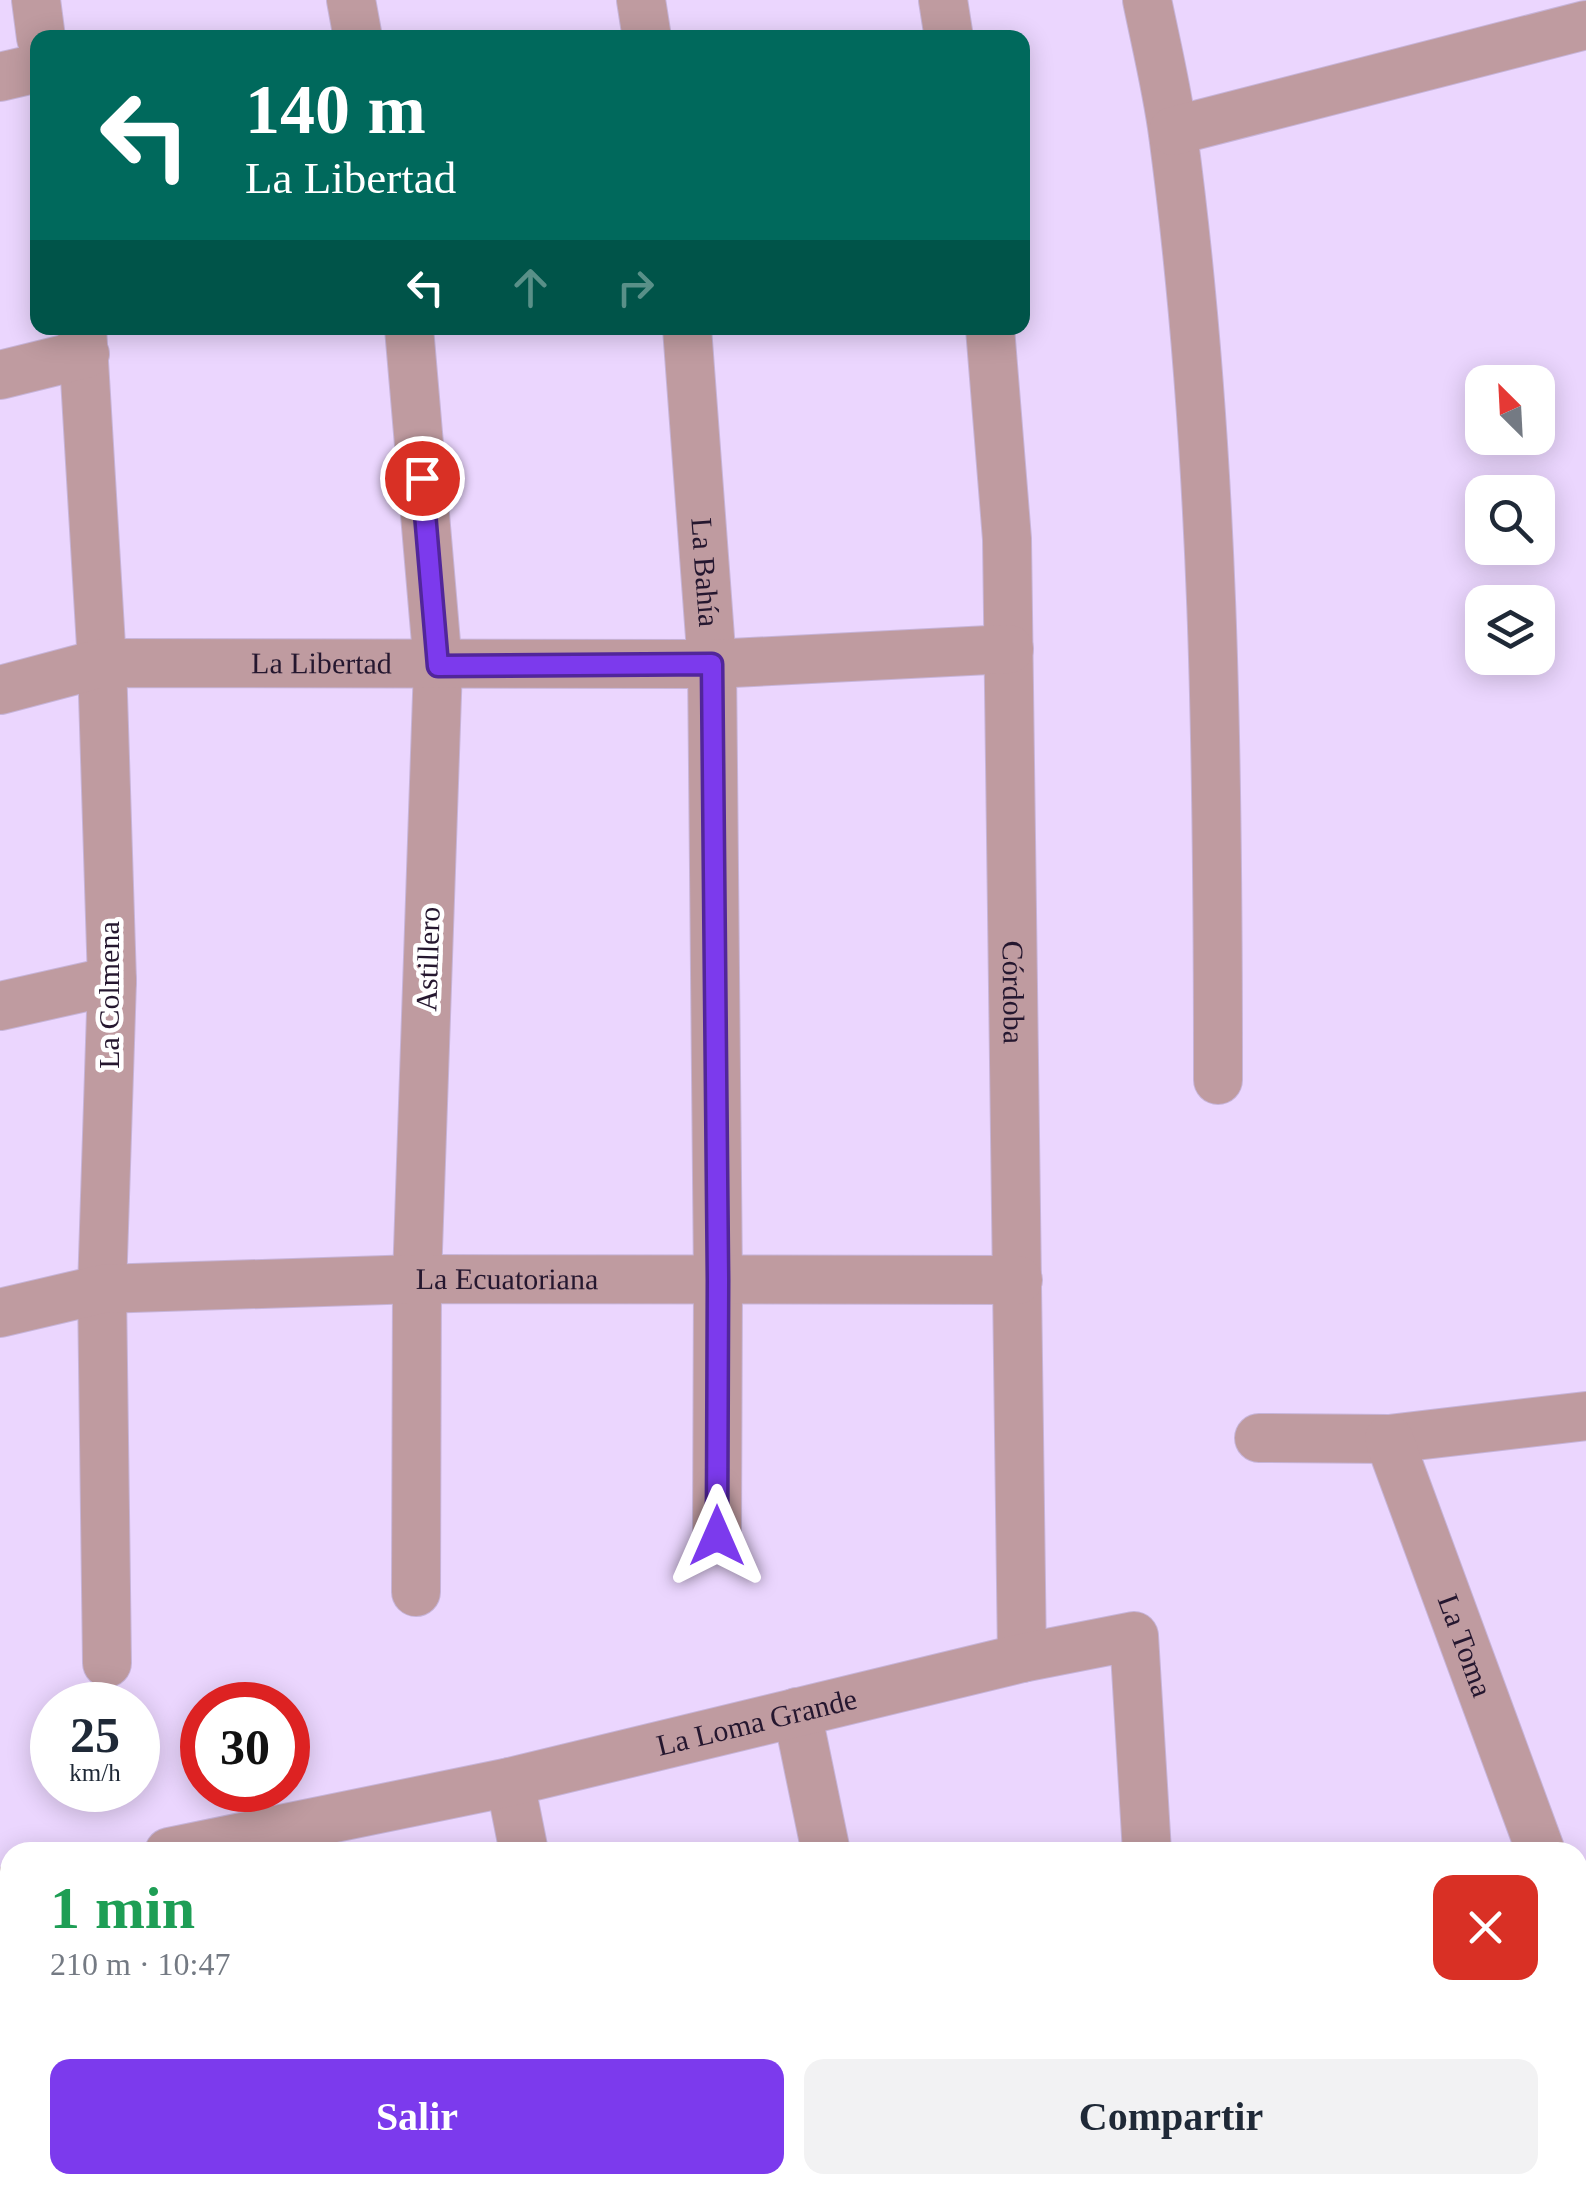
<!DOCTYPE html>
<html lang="es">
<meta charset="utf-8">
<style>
:root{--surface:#fff;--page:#f2f2f3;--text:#1f2937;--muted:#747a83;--accent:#7c3aed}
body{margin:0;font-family:Georgia,serif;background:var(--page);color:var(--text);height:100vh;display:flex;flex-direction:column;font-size:38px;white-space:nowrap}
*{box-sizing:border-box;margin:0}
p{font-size:32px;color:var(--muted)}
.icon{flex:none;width:55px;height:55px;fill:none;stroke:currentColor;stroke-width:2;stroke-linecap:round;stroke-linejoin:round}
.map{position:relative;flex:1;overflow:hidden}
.side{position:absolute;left:0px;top:1842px;width:1588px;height:352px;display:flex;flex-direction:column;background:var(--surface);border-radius:30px 30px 0 0;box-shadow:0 5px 25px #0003}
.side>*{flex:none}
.hud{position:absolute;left:30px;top:30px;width:1000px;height:305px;border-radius:20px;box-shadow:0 5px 25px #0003;background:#00695c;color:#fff;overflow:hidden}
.needle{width:65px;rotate:336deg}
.fabs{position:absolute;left:1465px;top:365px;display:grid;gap:20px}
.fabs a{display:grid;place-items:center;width:90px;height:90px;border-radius:20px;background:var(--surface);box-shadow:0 5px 25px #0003;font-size:50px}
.speed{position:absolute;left:30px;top:1682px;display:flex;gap:20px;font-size:50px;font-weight:700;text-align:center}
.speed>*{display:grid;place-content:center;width:130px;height:130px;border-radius:50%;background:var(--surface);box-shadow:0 5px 25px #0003;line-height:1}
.speed small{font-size:25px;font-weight:400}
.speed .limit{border:15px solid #d22;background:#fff;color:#111}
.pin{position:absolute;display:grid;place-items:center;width:85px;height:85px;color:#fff;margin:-42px;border:5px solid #fff;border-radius:50%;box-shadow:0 2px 10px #0007}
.me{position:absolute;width:110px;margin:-55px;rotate:0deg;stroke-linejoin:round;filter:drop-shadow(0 0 8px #0008)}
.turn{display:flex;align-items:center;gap:35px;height:210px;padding:0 50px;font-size:45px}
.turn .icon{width:130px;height:130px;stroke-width:2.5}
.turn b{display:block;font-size:70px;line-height:85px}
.lanes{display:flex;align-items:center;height:95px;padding:0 50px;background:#0003;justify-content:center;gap:50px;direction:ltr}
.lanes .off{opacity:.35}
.round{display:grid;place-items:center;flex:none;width:105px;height:105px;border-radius:20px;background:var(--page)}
.head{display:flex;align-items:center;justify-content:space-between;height:170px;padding:0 50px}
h1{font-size:60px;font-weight:700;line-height:75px;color:#1e9e55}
.cta{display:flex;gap:20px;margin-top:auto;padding:20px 50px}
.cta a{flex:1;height:115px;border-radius:20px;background:var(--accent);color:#fff;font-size:40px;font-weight:700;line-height:115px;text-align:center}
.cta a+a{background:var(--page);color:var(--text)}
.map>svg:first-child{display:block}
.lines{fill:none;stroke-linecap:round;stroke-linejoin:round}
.minor-casing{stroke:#c7b4d9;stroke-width:50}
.minor{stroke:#bf9ba0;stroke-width:48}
.route-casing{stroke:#51269a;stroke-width:25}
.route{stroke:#7c3aed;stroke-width:18}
.labels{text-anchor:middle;stroke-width:9;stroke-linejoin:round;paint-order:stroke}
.street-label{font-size:30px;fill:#25172f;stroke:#fff}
</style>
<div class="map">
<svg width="1586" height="2194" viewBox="0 0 1586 2194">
<rect width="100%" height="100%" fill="#ebd6fe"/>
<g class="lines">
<defs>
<g id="minor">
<path d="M36,0L41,38"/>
<path d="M351,0L358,38"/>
<path d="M641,0L647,38"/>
<path d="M943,0L949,38"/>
<path d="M1147,0C1156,44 1167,89 1173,134C1215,447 1218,764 1218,1080"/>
<path d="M0,77L38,68"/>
<path d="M1173,131L1586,25"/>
<path d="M82,328L102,663L112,981L102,1289L107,1663"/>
<path d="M409,328L438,666L417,1279L416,1592"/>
<path id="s1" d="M687,328L712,664L718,1280L717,1536"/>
<path id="s2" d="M990,328L1007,539L1022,1658"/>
<path d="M0,375L85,354"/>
<path id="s3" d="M0,690L102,663L712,664L1009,649"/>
<path d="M0,1006L112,981"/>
<path id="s4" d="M0,1313L102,1289L417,1279L1018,1280"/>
<path d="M1259,1438L1389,1439L1586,1416"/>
<path id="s5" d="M1389,1439L1541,1852"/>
<path d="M797,1712L826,1852"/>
<path d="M510,1782L524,1852"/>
<path id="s6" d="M169,1852L510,1782L1022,1658L1134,1636L1147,1852"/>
<path d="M0,1892L10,1890"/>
<path d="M1578,1893L1586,1892"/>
<path d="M1578,2029L1586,2113"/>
<path d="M284,2185L286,2194"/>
<path d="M589,2185L591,2194"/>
<path d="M893,2185L895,2194"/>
<path d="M1139,2194L1147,2185"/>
</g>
</defs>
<!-- minor casing -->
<use href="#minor" class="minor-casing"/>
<!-- minor -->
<use href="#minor" class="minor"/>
</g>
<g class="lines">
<defs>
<path id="route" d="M422,478L438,666L712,664L718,1280L717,1536"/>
</defs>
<!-- route casing -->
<use href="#route" class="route-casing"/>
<!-- route -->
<use href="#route" class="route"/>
</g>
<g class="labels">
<!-- street labels -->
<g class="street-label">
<text dy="10" stroke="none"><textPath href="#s1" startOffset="245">La Bahía</textPath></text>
<text dy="10" stroke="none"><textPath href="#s3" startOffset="325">La Libertad</textPath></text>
<text transform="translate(428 959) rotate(-88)" y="10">Astillero</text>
<text dy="10" stroke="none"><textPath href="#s2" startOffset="665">Córdoba</textPath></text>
<text transform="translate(109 995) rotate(-90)" y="10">La Colmena</text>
<text dy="10" stroke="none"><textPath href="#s4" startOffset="510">La Ecuatoriana</textPath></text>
<text dy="10" stroke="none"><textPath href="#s5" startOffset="220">La Toma</textPath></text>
<text dy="10" stroke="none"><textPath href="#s6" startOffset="602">La Loma Grande</textPath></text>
</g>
</g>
</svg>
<div class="fabs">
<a><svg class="needle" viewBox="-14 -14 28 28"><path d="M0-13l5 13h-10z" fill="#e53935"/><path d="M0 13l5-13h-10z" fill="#747a83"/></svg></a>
<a><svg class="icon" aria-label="search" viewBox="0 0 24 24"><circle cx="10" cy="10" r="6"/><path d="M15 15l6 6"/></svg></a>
<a><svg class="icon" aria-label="layers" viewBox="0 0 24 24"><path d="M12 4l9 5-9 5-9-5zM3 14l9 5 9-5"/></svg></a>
</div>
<div class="speed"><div>25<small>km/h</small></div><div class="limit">30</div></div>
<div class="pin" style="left:422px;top:478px;background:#d93025"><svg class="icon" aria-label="arrive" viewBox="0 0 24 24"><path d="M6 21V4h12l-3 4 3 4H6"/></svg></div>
<svg class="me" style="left:717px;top:1536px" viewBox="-20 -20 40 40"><path d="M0-17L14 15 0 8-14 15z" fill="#7c3aed" stroke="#fff" stroke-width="4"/></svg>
<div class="hud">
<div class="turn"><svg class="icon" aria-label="left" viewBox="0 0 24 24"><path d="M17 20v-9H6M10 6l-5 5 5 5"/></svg><div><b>140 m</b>La Libertad</div></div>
<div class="lanes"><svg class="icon" aria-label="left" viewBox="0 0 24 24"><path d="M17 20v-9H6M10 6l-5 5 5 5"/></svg><svg class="icon off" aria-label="ahead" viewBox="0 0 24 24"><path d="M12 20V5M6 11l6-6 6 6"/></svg><svg class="icon off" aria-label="right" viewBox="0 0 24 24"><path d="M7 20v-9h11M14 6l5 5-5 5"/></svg></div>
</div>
<section class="side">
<div class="head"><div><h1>1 min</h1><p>210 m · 10:47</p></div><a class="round" style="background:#d93025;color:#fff"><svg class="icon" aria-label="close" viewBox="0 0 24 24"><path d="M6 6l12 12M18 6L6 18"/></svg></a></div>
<div class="cta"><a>Salir</a><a>Compartir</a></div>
</section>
</div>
